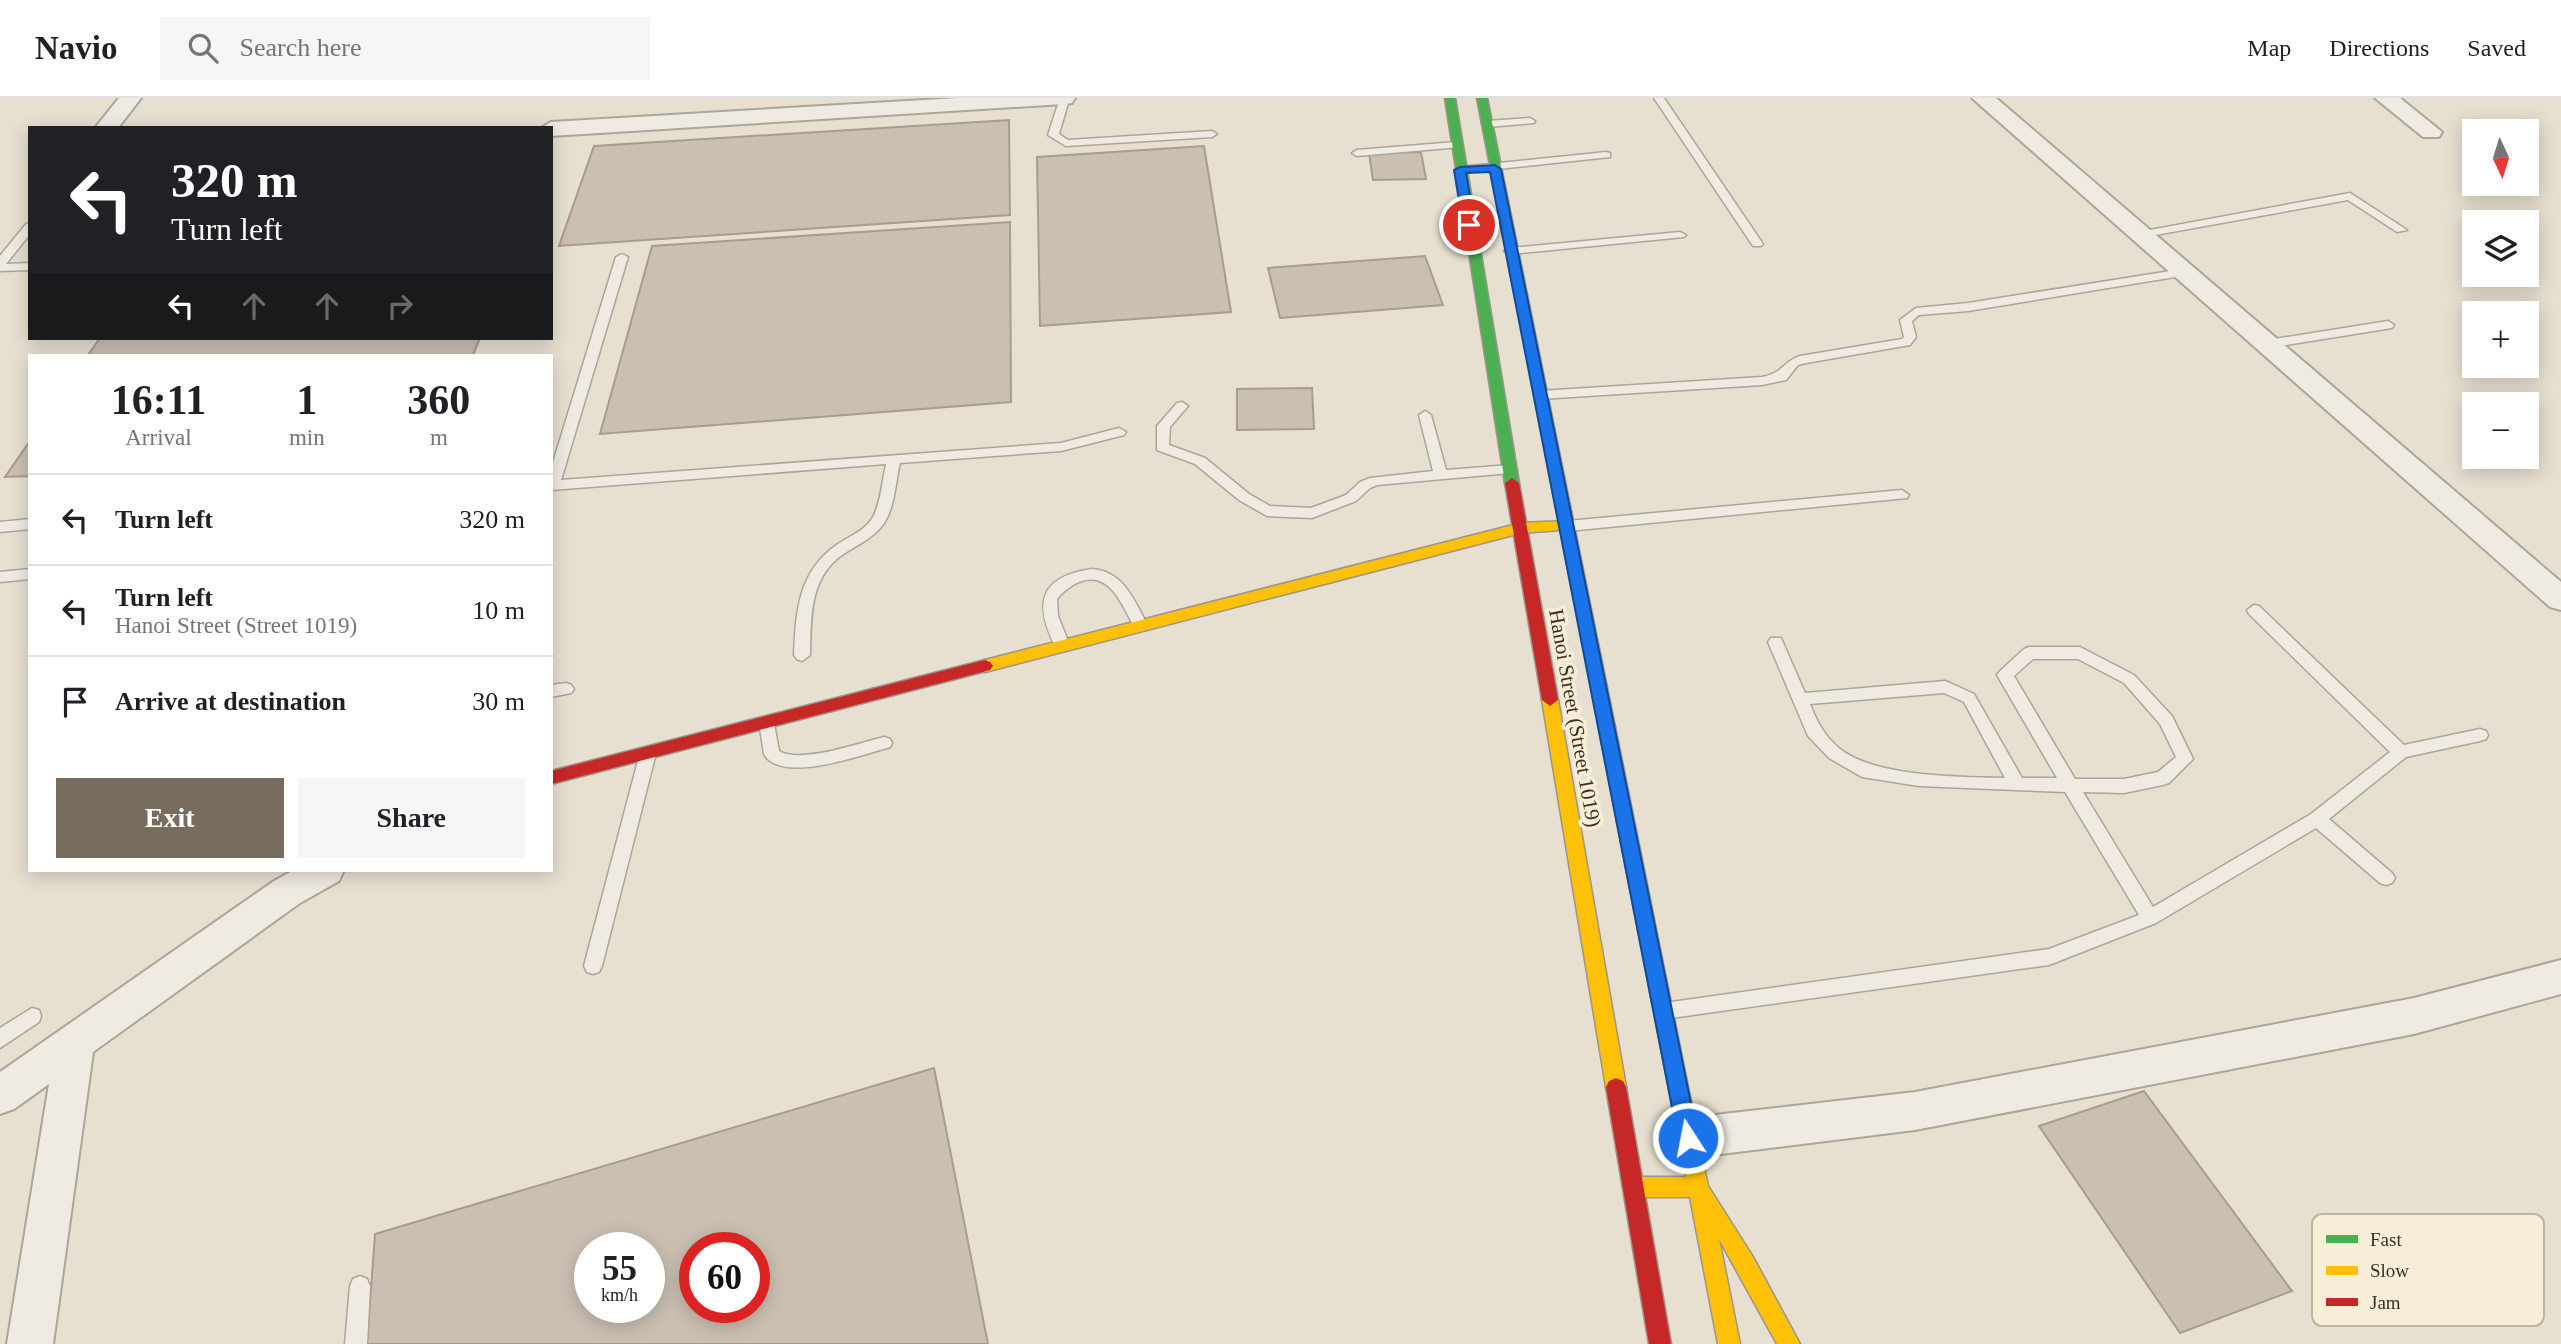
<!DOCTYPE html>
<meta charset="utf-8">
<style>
:root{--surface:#fff;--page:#f6f6f6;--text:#202124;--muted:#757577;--line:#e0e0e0;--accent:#786c5e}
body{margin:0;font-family:"Times New Roman",serif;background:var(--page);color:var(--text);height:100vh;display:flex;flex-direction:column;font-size:26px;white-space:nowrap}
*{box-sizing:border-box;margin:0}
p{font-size:23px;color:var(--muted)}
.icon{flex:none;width:38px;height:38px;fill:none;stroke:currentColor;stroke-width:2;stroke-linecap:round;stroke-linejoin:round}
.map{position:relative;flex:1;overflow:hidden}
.panel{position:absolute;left:28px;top:256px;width:525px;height:518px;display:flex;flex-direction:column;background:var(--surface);border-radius:0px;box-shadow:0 4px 18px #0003}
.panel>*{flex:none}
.hud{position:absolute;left:28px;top:28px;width:525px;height:214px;border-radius:0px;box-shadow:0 4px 18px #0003;background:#202124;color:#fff;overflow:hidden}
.needle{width:46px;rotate:176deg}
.controls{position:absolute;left:2462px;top:21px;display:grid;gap:14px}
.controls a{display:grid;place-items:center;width:77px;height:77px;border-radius:0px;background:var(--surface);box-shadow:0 4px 18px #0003;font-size:35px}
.speed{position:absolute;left:574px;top:1134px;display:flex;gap:14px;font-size:35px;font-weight:700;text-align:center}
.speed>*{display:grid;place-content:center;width:91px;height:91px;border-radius:50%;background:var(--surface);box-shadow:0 4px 18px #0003;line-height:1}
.speed small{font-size:18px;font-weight:400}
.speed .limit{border:10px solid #d22;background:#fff;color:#111}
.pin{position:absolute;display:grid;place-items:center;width:60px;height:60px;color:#fff;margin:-30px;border:4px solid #fff;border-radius:50%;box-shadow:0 2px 7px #0007}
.me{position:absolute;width:77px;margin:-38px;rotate:349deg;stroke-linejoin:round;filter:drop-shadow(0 0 5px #0008)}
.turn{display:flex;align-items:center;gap:24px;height:147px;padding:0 28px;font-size:32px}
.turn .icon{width:91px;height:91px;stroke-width:2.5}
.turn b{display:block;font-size:49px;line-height:60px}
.lanes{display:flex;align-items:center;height:66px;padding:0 28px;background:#0003;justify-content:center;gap:35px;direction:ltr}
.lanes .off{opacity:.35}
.eta{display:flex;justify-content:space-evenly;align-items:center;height:119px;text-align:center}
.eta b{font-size:42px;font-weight:600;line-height:49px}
.action{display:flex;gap:14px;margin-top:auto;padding:14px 28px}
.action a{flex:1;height:80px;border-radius:0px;background:var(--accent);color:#fff;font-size:28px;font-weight:600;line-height:80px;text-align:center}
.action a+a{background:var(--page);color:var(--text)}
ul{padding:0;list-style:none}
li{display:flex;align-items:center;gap:21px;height:91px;padding:0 28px;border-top:2px solid var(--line)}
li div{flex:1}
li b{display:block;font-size:26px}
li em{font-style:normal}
header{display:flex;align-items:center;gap:42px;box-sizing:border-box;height:98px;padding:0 35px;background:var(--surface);border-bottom:2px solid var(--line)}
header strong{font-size:33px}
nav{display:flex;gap:38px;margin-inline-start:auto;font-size:24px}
.search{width:490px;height:63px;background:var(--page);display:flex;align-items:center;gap:18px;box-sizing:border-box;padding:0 24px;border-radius:0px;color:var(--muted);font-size:26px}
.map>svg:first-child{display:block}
.building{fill:#cbbfb2;stroke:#a89c90;stroke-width:2;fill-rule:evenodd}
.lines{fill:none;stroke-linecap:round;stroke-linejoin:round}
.lane-casing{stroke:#ada599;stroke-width:3}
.street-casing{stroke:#ada599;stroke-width:4}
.fast-casing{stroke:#9c958a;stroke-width:3}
.slow-casing{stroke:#9c958a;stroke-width:3}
.jam-casing{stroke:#9c958a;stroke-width:3}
.lane{fill:#efebe3;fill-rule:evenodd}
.street{fill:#efebe3;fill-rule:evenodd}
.fast{fill:#4caf50;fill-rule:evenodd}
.slow{fill:#ffc107;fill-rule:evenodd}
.jam{fill:#c62828;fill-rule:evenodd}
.route{fill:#1a73e8;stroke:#114b97;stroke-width:2}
.labels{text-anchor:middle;stroke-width:7;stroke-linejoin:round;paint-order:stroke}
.street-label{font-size:21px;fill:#3d2e20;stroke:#f7eed8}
.key{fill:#f7eed8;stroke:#bfb4a1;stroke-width:2}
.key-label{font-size:19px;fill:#3d2e20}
</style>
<header>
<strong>Navio</strong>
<div class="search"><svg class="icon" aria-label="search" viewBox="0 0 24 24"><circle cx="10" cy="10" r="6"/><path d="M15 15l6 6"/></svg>Search here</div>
<nav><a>Map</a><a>Directions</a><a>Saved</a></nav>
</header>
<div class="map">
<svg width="2561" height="1246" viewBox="0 0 2561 1246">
<rect width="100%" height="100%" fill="#e7e0d1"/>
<!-- building -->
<g class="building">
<path d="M1009,22L1010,117L559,148L594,48Z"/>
<path d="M1204,48L1231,214L1040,228L1037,59Z"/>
<path d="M1421,54L1426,81L1373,82L1369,55Z"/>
<path d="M1010,124L1011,304L600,336L652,148Z"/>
<path d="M1425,158L1443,207L1280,220L1268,170Z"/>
<path d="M100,240H480L473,257H88Z"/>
<path d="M1312,290L1314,331L1237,332V291Z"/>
<path d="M30,343V378L5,379Z"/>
<path d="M934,970L988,1246H367L375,1136ZM590,1150H649V1209H590ZM695,1150H754V1209H695Z"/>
<path d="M2144,993L2292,1193L2180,1235L2039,1028Z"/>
</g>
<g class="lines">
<defs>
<g id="lane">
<path d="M1060,0L1069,2L1059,36L1068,42L1212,33L1217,36L1212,39L1066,48L1048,37Z"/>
<path d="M1654,0H1664L1763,146L1761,148H1753Z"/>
<path d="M1530,20L1535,23L1534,25L1487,29L1482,26L1487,23Z"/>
<path d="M1456,44L1460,45V49L1357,58L1352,55L1357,52Z"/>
<path d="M1606,54L1610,55V59L1460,75L1455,72L1460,69Z"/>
<path d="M2350,95L2407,132L2397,134L2348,102L2139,140L2133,137L2139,134Z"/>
<path d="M30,125V136L6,166L30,165V172L0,173V158L26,126Z"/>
<path d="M1680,134L1686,137L1684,139L1510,156L1504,153L1510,150Z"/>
<path d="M622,156L628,159L561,382L1061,345L1119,330L1126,334L1124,337L1061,353L900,365C895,386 895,411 882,428C872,441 855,448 842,457C809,480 811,521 810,557L802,563L797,561L794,557C796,513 798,473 838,446C850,438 866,432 873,419C881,404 882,384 886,366L551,392V371L616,159Z"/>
<path d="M2183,171L2189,175L2187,177L1968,213L1919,217L1912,223L1916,239L1910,247L1806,265L1798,267L1786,282L1762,287L1540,301L1534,297L1540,293L1762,279C1784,275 1782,264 1800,258L1902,241L1904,239L1900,222L1916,210L1968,205Z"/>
<path d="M2388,223L2394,227L2392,230L2268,250L2262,246L2268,242Z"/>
<path d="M1182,304L1188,308L1170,329L1169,347L1205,360L1249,396L1270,408L1311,410L1346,397L1360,384L1370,380L1433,373L1419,317L1425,313L1431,317L1446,372L1510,367L1517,371L1510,375L1377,387L1370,390L1356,403L1312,420L1267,418L1239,402L1195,366L1157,352V328L1177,305Z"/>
<path d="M1902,392L1909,397L1907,400L1568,433L1561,428L1568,423Z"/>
<path d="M30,421V431L0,434V424Z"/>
<path d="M30,471V481L0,484V474Z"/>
<path d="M1092,471C1124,473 1135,504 1148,528L1146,532H1136C1123,510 1111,471 1079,484C1070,488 1063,494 1057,501L1058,518L1070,548L1067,552H1057C1034,507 1037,479 1092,471Z"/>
<path d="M2254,507L2259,508L2404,647L2480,631L2486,633L2488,637L2486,641L2480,643L2406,659L2329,721L2392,775L2395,780L2392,785L2386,787L2380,785L2316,730L2156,825L2049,867L1664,921L1657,919L1655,913L1657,907L1664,905L2049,851L2139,817L2065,694L1919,688L1862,679L1829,660L1808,638L1768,544L1771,540H1781L1805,595L1945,583L1950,585L1974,596L2022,680H2057L1997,577L2000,573L2024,551L2029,549H2080L2134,577L2172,618L2193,661L2169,685L2163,687L2124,695L2083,694L2153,809L2311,716L2390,654L2249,516L2247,512ZM2033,561H2078L2124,585L2160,626L2176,659L2158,674L2124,681H2075L2014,578ZM1944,595L1964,604L2005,680C1961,679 1875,679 1840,651C1825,639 1817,624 1810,606Z"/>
<path d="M566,585L571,587L574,591L571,595L551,599V587Z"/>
<path d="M767,618L773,620L779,653C801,666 859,645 884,639L890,641L892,645L890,649L884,651C857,658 781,686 764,656L759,624L761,620Z"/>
<path d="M648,649L654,651L656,655L602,868L599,874L593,876L587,874L584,868L640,655L642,651Z"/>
<path d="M32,910L39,912L41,918L39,924L0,950V930Z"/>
<path d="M360,1178L367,1181L370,1188L367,1246H345L350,1188L353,1181Z"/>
</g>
<g id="street">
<path d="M119,0H141L118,30H95Z"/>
<path d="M958,0H1075L1072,5L1064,6L551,38V30H541L551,24Z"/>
<path d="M1972,0H1996L2561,484V512L2550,509Z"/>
<path d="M2375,0H2400L2442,34L2439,39H2423Z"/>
<path d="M294,772H344L339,783L300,805L93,954L53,1246H7L49,986L14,1011L0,1016V974L274,783Z"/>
<path d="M2561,862V896L2414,936L1915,1032L1688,1060L1673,1054L1667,1040L1673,1026L1688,1020L1915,994L2414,900Z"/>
</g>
<g id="fast">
<path d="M1445,0H1455L1519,385L1512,390L1505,385Z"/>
<path d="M1477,0H1487L1571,413L1564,418L1557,413Z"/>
</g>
<g id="slow">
<path d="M1568,423L1575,428L1573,431L1521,435L985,574L977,568L985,562L1521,425Z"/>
<path d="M1550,596L1558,602L1626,989L1623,995L1616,998L1609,995L1606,989L1542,602Z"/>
<path d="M1607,623L1613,625L1615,629L1708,1088L1753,1159L1800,1246H1777L1719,1141L1740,1246H1718L1690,1099H1634L1627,1096L1624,1089L1627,1082L1634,1079H1686L1599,629L1601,625Z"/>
</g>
<g id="jam">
<path d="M1512,380L1519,385L1558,602L1550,608L1542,602L1505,385Z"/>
<path d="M1564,408L1571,413L1615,629L1613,633H1601L1599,629L1557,413Z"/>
<path d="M985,562L990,564L993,568L990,572L551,686V673Z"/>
<path d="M1616,980L1623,983L1626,989L1671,1246H1649L1606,989L1609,983Z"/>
</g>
</defs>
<!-- lane casing -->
<use href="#lane" class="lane-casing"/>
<!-- street casing -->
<use href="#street" class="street-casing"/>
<!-- fast casing -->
<use href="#fast" class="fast-casing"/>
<!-- slow casing -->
<use href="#slow" class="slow-casing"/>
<!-- jam casing -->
<use href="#jam" class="jam-casing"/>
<!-- lane -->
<use href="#lane" class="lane"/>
<!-- street -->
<use href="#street" class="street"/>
<!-- fast -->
<use href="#fast" class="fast"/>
<!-- slow -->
<use href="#slow" class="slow"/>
<!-- jam -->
<use href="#jam" class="jam"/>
</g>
<!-- route -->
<path class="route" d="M1495,67L1501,71L1698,1040L1695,1047L1688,1050L1681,1047L1678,1040L1490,74L1466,75L1475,127L1469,130L1463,127L1454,72L1460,69Z"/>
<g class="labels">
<!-- street labels -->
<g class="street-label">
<text transform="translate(1575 620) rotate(80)" y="7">Hanoi Street (Street 1019)</text>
</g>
</g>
<!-- legend -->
<rect x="2312" y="1116" width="232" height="112" rx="10" class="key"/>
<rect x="2326" y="1137" width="32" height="8" fill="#4caf50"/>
<rect x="2326" y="1168" width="32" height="9" fill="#ffc107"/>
<rect x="2326" y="1200" width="32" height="8" fill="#c62828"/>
<g class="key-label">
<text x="2370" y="1148">Fast</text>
<text x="2370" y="1179">Slow</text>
<text x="2370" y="1211">Jam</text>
</g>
</svg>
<div class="controls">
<a><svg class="needle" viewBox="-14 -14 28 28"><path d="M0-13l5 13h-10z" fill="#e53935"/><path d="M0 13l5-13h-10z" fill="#757577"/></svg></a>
<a><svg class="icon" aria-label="layers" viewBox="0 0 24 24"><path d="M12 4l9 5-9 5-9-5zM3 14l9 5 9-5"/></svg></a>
<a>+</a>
<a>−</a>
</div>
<div class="speed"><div>55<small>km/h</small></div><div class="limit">60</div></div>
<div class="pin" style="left:1469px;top:127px;background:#d93025"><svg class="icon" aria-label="arrive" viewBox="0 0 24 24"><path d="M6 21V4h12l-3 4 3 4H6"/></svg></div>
<svg class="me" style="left:1688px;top:1040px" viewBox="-20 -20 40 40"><circle r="17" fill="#1a73e8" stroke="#fff" stroke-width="3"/><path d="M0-11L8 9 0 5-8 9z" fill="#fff"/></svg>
<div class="hud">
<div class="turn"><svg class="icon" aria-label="left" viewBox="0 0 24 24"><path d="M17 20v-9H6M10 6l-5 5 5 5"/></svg><div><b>320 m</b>Turn left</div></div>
<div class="lanes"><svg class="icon" aria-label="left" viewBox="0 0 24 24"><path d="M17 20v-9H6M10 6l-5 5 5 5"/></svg><svg class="icon off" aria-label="ahead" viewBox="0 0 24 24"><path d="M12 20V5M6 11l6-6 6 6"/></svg><svg class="icon off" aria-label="ahead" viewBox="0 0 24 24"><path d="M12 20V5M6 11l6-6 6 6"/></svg><svg class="icon off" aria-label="right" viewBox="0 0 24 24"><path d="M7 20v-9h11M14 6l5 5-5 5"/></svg></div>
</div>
<section class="panel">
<div class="eta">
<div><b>16:11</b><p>Arrival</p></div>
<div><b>1</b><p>min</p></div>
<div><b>360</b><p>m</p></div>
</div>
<ul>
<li><svg class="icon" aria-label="left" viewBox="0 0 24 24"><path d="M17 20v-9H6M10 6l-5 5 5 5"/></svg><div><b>Turn left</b></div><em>320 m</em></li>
<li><svg class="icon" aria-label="left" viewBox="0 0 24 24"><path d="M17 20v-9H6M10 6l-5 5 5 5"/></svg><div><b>Turn left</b><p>Hanoi Street (Street 1019)</p></div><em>10 m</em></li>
<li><svg class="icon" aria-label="arrive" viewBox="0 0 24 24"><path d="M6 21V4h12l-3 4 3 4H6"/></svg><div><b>Arrive at destination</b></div><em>30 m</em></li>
</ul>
<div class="action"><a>Exit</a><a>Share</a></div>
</section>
</div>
